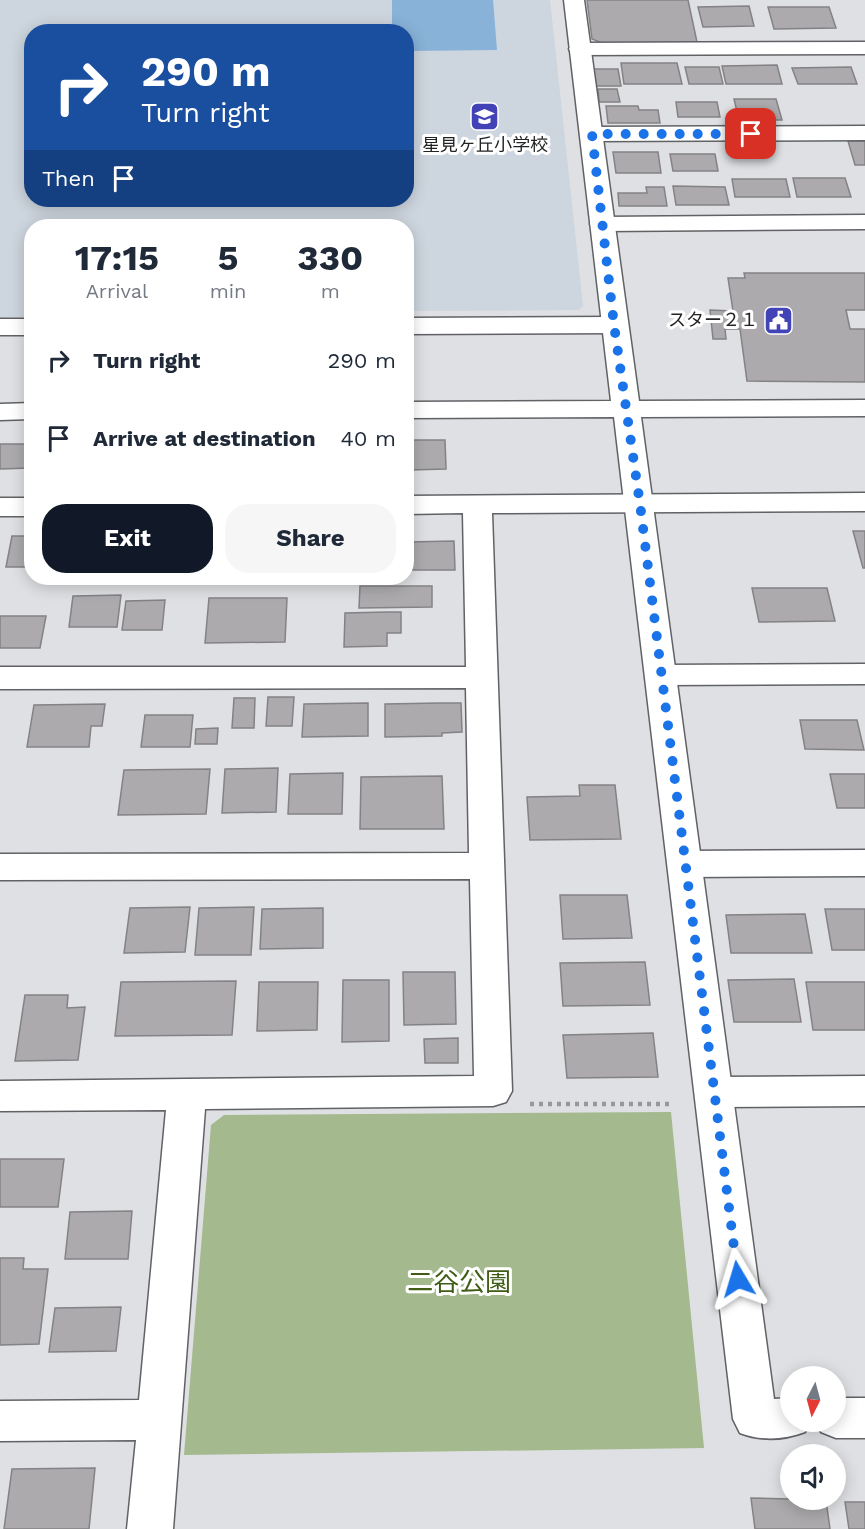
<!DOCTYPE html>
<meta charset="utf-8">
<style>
:root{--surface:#fff;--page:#f6f6f7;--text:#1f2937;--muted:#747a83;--accent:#111827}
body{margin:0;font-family:"Work Sans","Noto Sans JP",sans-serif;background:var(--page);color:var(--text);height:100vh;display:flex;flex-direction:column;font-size:22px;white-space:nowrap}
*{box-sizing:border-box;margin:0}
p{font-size:20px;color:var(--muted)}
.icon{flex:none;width:33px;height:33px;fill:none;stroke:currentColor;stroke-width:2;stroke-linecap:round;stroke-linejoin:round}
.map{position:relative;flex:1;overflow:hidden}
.sheet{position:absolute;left:24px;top:219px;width:390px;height:366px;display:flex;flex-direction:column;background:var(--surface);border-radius:24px;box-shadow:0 3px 15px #0003}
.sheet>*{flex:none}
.hud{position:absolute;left:24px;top:24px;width:390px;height:183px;border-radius:24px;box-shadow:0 3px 15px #0003;background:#1a4fa0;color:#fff;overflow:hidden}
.needle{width:39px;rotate:186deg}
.buttons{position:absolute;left:780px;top:1366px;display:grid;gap:12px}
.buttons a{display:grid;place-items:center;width:66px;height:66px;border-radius:50%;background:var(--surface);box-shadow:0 3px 15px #0003;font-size:30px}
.pin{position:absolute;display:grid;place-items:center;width:51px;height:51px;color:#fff;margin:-26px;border-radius:12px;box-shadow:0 3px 9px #0006}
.me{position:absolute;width:66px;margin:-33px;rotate:353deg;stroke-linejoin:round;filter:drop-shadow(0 0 4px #0008)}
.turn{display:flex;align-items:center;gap:21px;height:126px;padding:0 18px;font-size:27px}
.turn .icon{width:78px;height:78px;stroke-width:2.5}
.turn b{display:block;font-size:42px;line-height:51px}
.then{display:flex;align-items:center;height:57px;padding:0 18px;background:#0003;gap:12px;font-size:22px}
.eta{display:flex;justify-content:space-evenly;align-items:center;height:102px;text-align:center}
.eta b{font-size:36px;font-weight:700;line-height:42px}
.button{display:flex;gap:12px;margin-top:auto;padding:12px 18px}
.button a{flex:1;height:69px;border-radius:24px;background:var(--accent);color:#fff;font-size:24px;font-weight:700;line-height:69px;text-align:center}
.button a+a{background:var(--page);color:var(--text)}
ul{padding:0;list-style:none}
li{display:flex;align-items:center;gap:18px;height:78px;padding:0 18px}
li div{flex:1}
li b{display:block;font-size:22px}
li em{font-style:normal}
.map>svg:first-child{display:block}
.built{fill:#cdd5de;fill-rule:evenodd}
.green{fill:#a4b98d}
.water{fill:#88b2d8}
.building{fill:#acaaad;stroke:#848285;stroke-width:1.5}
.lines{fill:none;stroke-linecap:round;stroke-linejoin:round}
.street-casing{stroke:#606265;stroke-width:3}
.secondary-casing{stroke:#606265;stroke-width:3}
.path{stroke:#96989a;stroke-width:4.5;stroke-dasharray:4 5;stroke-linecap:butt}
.street{fill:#fff;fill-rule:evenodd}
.secondary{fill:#fff;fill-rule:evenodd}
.route{stroke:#1a73e8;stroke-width:10;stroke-dasharray:0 18}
.labels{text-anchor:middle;stroke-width:6;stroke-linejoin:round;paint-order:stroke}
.far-poi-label{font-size:18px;fill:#222324;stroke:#fff}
.near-park-label{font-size:26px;fill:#415c15;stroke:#fff}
</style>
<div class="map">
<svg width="865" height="1529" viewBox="0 0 865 1529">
<rect width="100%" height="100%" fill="#dee0e3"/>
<!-- built -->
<path class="built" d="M0,0H550L583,306L579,310L407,311L406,226H32L31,317L0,318ZM32,32H406V200H32Z"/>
<!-- green -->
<path class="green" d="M671,1112L704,1448L184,1455L211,1125L224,1115Z"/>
<!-- water -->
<path class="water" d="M392,0H493L497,50L407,51L406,32L392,31Z"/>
<!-- building -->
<g class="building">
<path d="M587,0H688L697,42L602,43L592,39Z"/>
<path d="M749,6L754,26L703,27L698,7Z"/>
<path d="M768,7H829L836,28L774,29Z"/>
<path d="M621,63H677L682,84H624Z"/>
<path d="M777,65L782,84H726L722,66Z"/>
<path d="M685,67H719L723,84H689Z"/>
<path d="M851,67L857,84H798L792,68Z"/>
<path d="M593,69H618L621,86H596Z"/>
<path d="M598,89H617L620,102H599Z"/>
<path d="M734,99H776L782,120H739Z"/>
<path d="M676,102H717L720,117H678Z"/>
<path d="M606,106H638L639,110H658L660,123H608Z"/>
<path d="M848,141H865V165H855Z"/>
<path d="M613,152H658L661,173H616Z"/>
<path d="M670,154H715L718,171H673Z"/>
<path d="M793,178H845L851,197H797Z"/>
<path d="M732,179H786L790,197H735Z"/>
<path d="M673,186L725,187L729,205H676Z"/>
<path d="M646,187H664L667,206H619L618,193H647Z"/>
<path d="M744,273H865V310H846L850,329H865V382L747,381L740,329H725L726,339H713L710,310L733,311L728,278H745Z"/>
<path d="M410,440H445L446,469L410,470Z"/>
<path d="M0,444H32L30,468L0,469Z"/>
<path d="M853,531H865V568H863Z"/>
<path d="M12,536H32V567H6Z"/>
<path d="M454,541L455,570H406V542Z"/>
<path d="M360,586H432V607L359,608Z"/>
<path d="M752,588H827L835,621L759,622Z"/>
<path d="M121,595L117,627H69L73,596Z"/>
<path d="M209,598H287L285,642L205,643Z"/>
<path d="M165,600L162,630H122L126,601Z"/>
<path d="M386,612H401V633H387V646L344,647L345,613Z"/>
<path d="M0,616H46L40,648H0Z"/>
<path d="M268,697H294L292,726H266Z"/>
<path d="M234,698H255L254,728H232Z"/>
<path d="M368,703V736L302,737L304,704Z"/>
<path d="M440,703H461L462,732L442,733V736L385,737V704Z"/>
<path d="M105,704L102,726H91L89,747H27L34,705Z"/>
<path d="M145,715H193L190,747H141Z"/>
<path d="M800,720H857L864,750L805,749Z"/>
<path d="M218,728L217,744H195L196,729Z"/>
<path d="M278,768L276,812L222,813L225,769Z"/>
<path d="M210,769L206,814L118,815L124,770Z"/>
<path d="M343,773L342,814H288L290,774Z"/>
<path d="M830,774H865V808H837Z"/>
<path d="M442,776L444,829H360L361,777Z"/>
<path d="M579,785H615L621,839L530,840L527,797L580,796Z"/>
<path d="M560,895H627L632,938L563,939Z"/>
<path d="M190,907L185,952L124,953L130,908Z"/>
<path d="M254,907L251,955H195L199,908Z"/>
<path d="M323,908V948L260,949L262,909Z"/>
<path d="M825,909H865V950H832Z"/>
<path d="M805,914L812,953H731L726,915Z"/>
<path d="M645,962L650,1005L563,1006L560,963Z"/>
<path d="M403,972H455L456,1024L404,1025Z"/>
<path d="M794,979L801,1022H734L728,980Z"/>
<path d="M343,980H389V1041L342,1042Z"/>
<path d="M236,981L232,1035L115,1036L121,982Z"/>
<path d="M259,982H318L317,1030L257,1031Z"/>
<path d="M806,982H865V1030H813Z"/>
<path d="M25,995H68L67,1008L85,1007L78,1060L15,1061Z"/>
<path d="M653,1033L658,1077L567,1078L563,1035Z"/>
<path d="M458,1038V1063H425L424,1039Z"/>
<path d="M0,1159H64L58,1207H0Z"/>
<path d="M132,1211L128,1259H65L70,1212Z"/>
<path d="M0,1258H24L23,1269H48L39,1344L0,1345Z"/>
<path d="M121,1307L116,1351L49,1352L55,1308Z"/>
<path d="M95,1468L89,1529H4L12,1469Z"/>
<path d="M751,1498L826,1500L830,1529H755Z"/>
<path d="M845,1502H865V1529H849Z"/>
</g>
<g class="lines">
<defs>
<g id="street">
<path d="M865,42V54L580,55L572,54L569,49L572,44L580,43Z"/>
<path d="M865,126V140L592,141L584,139L580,134L584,129L592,127Z"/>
<path d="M865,215V229L602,231L593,229L590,224L593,219L602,217Z"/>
<path d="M614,317L623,319L627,325L623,331L614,333L406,334V318Z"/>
<rect x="0" y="319" width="32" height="16"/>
<path d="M865,493V511L492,513L512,1091L506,1102L493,1106L205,1109L173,1529H127L136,1440L0,1441V1401L139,1400L166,1110L0,1111V1081L474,1076L470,879L0,880V854L469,853L466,688L0,689V667H466L463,513L406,514V496Z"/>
<rect x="0" y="498" width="32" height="18"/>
<path d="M865,664V684L661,685L650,682L645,675L650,668L661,665Z"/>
<path d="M865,850V876L686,877L674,873L669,864L674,855L686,851Z"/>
<path d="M865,1076V1106L715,1107L701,1103L696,1092L701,1081L715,1077Z"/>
</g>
<g id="secondary">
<path d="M564,0H584L639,401L865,400V416L641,417L774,1399L790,1398V1422H810L805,1432C784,1440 761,1441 740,1433L733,1419L614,417L406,418V402L611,401Z"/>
<path d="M32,403V419L0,420V404Z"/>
<path d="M836,1398H865V1438H836L821,1432L816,1422H836Z"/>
</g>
</defs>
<!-- street casing -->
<use href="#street" class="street-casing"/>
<!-- secondary casing -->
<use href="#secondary" class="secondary-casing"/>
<!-- path -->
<path class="path" d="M530,1104H673"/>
<!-- street -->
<use href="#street" class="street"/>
<!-- secondary -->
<use href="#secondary" class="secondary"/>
</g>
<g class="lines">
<!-- route -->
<path class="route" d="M738,1279L640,504L614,325L592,134H751"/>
</g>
<!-- icons -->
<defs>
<symbol id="school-square" viewBox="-11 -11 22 22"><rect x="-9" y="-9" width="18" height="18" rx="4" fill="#4343b8" stroke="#fff"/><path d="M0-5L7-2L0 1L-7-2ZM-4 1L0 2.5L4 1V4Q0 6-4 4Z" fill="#fff"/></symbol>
<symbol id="civic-square" viewBox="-11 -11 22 22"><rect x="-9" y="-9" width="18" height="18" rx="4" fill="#4343b8" stroke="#fff"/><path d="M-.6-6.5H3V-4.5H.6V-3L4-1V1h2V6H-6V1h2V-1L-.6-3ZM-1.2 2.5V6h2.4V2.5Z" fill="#fff"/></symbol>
</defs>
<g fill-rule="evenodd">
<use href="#school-square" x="468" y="100" width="33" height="33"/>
<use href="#civic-square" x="762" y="304" width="33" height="33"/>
</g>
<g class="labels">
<!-- far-poi labels -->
<g class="far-poi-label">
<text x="485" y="151">星見ヶ丘小学校</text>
<text x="758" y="326" text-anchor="end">スター２１</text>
</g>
<!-- near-park labels -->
<g class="near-park-label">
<text x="459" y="1291">二谷公園</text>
</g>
</g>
</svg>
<div class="buttons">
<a><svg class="needle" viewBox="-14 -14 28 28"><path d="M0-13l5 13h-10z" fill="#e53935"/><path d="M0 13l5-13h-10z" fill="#747a83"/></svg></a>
<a><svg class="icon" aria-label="sound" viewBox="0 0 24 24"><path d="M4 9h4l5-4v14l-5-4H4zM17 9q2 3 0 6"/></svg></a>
</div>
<div class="pin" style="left:751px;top:134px;background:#d93025"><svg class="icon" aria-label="arrive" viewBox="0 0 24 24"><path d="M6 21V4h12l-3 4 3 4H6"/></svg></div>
<svg class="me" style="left:738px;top:1279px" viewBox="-20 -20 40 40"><path d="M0-17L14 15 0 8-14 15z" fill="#1a73e8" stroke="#fff" stroke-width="4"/></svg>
<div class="hud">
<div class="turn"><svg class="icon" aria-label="right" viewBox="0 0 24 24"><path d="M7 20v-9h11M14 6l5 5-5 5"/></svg><div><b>290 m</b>Turn right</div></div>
<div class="then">Then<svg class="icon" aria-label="arrive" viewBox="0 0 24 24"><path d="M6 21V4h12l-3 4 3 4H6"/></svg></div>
</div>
<section class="sheet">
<div class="eta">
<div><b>17:15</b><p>Arrival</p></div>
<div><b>5</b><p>min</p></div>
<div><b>330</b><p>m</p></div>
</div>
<ul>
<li><svg class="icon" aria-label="right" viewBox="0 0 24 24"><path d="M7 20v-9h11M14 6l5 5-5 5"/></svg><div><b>Turn right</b></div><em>290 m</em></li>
<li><svg class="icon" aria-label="arrive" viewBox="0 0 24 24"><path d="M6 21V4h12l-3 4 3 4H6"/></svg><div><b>Arrive at destination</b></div><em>40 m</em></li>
</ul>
<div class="button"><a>Exit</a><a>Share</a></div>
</section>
</div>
